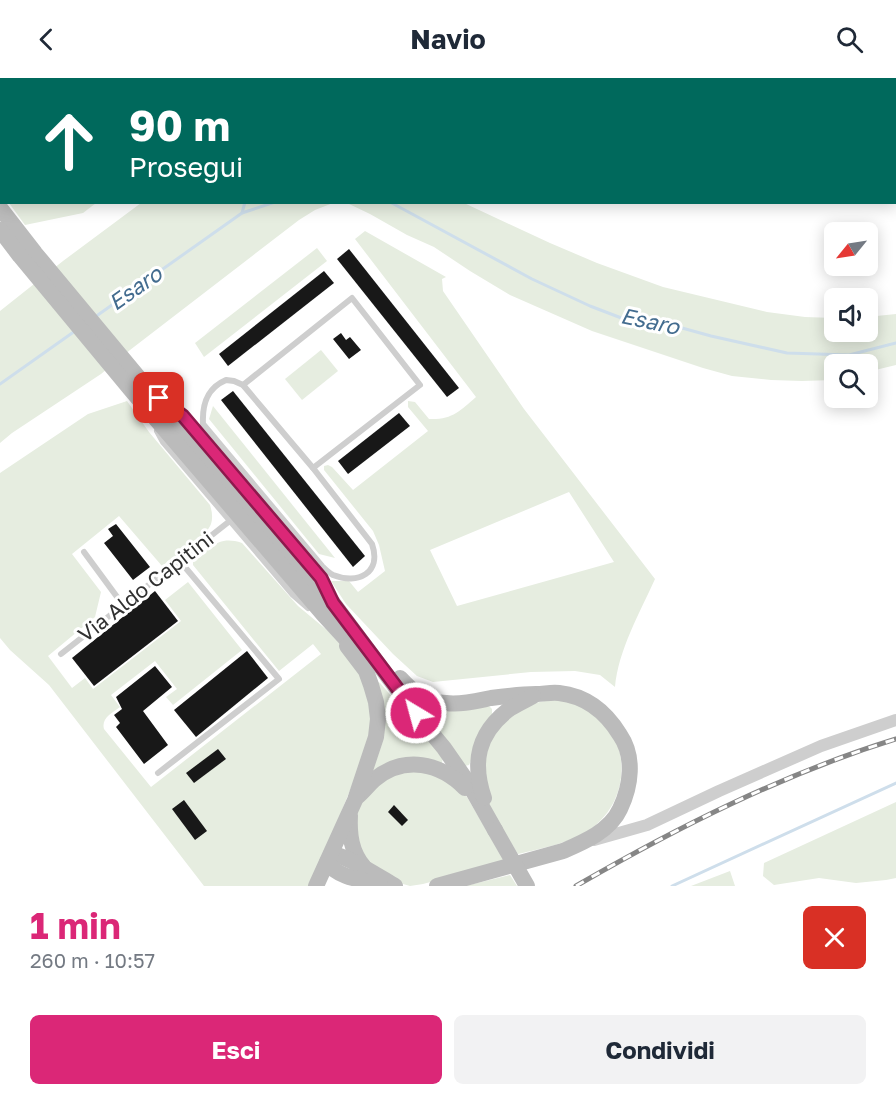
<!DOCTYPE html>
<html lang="it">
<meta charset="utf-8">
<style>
:root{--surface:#fff;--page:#f2f2f3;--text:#1f2937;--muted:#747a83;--accent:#db2777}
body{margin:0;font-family:"Golos Text",sans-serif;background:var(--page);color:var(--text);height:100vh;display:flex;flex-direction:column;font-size:22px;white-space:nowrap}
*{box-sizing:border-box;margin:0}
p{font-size:20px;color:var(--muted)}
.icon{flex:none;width:33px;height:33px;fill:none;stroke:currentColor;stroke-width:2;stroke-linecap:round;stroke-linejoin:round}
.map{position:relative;height:808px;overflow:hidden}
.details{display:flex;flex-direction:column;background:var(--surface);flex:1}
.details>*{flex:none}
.hud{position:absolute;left:0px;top:0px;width:897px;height:126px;box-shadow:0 3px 15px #0003;background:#00695c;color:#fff;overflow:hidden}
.needle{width:39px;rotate:240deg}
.tools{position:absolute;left:824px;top:144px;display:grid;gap:12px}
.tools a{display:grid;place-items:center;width:54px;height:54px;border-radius:9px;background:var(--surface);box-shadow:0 3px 15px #0003;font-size:30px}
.pin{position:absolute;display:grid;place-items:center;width:51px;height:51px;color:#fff;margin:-26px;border-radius:12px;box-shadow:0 3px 9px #0006}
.me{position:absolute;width:66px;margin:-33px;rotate:323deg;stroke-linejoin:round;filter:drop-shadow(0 0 4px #0008)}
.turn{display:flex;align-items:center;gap:21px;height:126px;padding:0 30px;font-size:27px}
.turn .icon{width:78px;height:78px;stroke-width:2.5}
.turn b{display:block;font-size:42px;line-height:51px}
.round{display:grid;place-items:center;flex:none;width:63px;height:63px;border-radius:9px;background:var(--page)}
.head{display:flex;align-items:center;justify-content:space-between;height:102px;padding:0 30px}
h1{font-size:36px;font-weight:700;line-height:45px;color:var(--accent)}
.action{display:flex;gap:12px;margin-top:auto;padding:12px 30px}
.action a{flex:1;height:69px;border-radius:9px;background:var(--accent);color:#fff;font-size:24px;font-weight:700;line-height:69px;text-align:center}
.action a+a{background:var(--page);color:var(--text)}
header{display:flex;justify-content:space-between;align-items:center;height:78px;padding:0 30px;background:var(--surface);font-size:27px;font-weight:700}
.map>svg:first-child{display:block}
.green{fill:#e6ede0;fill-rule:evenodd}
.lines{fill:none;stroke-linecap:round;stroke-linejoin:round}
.stream{stroke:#cedeeb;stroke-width:3}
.building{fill:#181818}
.lane{stroke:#cecece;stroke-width:6}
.street{stroke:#cecece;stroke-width:12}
.secondary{stroke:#bbb;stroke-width:16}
.rail-casing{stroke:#868686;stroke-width:5}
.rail{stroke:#fff;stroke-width:3;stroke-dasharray:9;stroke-linecap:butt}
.secondary-bridge{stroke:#bbb;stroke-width:16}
.route-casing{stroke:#8e194d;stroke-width:15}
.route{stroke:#db2777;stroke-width:10}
.labels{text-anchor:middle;stroke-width:6;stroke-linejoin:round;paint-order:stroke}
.street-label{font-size:21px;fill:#313131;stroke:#fff}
.water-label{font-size:22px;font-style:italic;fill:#436c8f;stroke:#fff}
</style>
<header><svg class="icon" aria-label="back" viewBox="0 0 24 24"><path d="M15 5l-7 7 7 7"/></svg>Navio<svg class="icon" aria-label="search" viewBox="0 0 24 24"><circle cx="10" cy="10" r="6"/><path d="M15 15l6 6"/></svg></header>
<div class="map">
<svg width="896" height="808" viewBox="0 0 896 808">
<rect width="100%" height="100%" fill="#fff"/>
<!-- green -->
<g class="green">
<path d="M0,0H244L242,2H2L1,115L0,113Z"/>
<path d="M9,125H96L83,135L25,147Z"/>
<path d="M141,125H464L550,165L597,185L663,209L767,234L805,239L834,240V254H867V239L896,236V287L867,294V286H834V302L802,303L771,302L732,298L703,290L592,253L510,217L470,193L434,169L407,157L370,136L347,125H333L315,132L299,142L130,272L101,296L12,355L0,365V233L63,183Z"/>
<path d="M365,153L446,199L442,201L443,213L524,331L655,501C640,534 618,573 615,609L600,597L575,593L531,594L433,604L417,598L393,576L346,526L331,503H349L358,514L385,493L379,467L373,453L324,392V388L328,387L332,389L353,412L428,353L408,329V323L415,324L429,341C452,342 460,333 476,319L355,161ZM569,414L614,484L457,528L430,472Z"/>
<path d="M317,170L327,183L204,279L195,265Z"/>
<path d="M321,272L338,293L302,322L285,301Z"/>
<path d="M127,323L149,354L210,427C212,433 213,440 211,446C207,458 174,479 162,488L119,438L72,476L101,514L95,539L48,578L72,610L85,600L93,611L181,543L165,522L188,504L242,572L173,627L166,619L177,611L155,583L111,617L120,629C112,635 101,640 104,651L151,709L321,576L313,566L279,593L193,487V484C211,470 218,457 242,465L298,528L328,553L342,568L363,600L373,636L366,673L311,808H204L49,607L10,572L0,560V395L88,336Z"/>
<path d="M213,328L335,480L319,476L209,341Z"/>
<path d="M376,603L380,605L387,613L443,679L442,685L368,698Z"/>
<path d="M408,618L489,628L492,631V638L469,687L465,688Z"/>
<path d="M559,620C567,623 577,625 585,629C590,631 595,637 599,641C603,645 609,650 612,654C630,686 622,728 592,750C572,765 543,770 518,776L495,739L487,723L485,664L516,629Z"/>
<path d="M430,693L458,709L467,719L505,784L423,806L410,808L396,804L365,781L356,757L358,731L368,715L396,695Z"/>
<path d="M896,724V800L886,802L856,805L819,800L774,807L763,798L764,785Z"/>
<path d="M730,793L735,808H691Z"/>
<path d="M510,797L517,808H465Z"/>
</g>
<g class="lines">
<!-- stream -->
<g class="stream">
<path d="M315,2L317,0"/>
<path d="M390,124L532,201L590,228L624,241L664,245L711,258L787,275L849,277L896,265"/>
<path d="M242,135L245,124"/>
<path d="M95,239L242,135L275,124"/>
<path d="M0,306L75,253"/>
<path d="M672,808L896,705"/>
</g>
</g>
<!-- building -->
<g class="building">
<path d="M349,171L459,310L447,319L337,181Z"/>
<path d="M324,193L334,205L228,288L219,276Z"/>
<path d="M341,255L346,262L350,259L361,272L349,281L333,261Z"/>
<path d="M233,313L365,478L353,489L221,322Z"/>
<path d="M399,335L410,348L348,396L338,383Z"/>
<path d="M116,446L150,489L133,502L104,465L113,458L108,451Z"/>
<path d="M155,513L178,543L94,608L72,580Z"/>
<path d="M247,573L268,600L196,659L174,632Z"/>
<path d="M155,588L172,609L143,633L168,667L144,686L116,649L120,645L114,637L122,631L116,619Z"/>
<path d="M218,671L226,681L194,705L186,695Z"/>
<path d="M184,722L207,753L195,762L172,731Z"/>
<path d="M394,727L408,742L402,748L388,734Z"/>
</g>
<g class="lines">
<!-- lane -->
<g class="lane">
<path d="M226,302L234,303L243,307L313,390L372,466C382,495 358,507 333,497C329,495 325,491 322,488L203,346C202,326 207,310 226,302Z"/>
<path d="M243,307L352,220L420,307L313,390"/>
<path d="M175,331L183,338L243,409"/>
<path d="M157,353L163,364L293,517L308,530"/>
<path d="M84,474L123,527"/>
<path d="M61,576L231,442"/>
<path d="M158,695L279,601L179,482"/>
</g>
<!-- street -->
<path class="street" d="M594,762L647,747L719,713L821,668L896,642"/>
<!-- secondary -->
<g class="secondary">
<path d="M0,130L35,175L149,312L333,525L415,635L444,670L469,706L495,752"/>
<path d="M0,152L20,178L131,312L323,536L357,573"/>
<path d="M400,600C414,615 424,624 446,625C461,627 476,623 491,620C506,618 521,616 536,616C544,616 551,614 559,615C586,618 606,634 620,657C635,679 631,708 620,731C610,753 584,764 563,773L437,808"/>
<path d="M358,718C364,713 369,706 375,701C405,677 440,685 465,710"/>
<path d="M484,720C472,685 477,656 508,632C515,627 525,623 533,618"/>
<path d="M350,737C349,756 351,774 364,789"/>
<path d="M331,776C345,776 381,800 395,808"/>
<path d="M327,784C337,800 363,802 380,806"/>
<path d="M316,808L355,722L376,659L378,641L376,624L371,607L366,593L347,568"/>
</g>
<defs>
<path id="rail" d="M576,808C678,749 783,696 896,661"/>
</defs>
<!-- rail casing -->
<use href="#rail" class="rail-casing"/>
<!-- rail -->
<use href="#rail" class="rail"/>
<!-- secondary-bridge -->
<path class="secondary-bridge" d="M495,752L527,808"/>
</g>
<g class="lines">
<defs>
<path id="route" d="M159,320L183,338L321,500L333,525L416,635"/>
</defs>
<!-- route casing -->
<use href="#route" class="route-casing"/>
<!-- route -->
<use href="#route" class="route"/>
</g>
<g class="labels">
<!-- street labels -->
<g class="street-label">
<text transform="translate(146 509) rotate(-38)" y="7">Via Aldo Capitini</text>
</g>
<!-- water labels -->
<g class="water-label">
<text transform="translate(135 210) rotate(-35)" y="8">Esaro</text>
<text transform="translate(650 243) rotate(12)" y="8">Esaro</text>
</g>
</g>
</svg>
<div class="tools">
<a><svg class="needle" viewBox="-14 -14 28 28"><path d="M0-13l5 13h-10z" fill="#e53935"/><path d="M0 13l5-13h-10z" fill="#747a83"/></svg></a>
<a><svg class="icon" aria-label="sound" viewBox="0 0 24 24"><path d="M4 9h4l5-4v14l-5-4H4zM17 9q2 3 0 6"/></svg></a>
<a><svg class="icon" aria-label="search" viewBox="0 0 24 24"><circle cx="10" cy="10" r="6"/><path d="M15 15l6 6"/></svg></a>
</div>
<div class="pin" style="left:159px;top:320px;background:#d93025"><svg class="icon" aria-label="arrive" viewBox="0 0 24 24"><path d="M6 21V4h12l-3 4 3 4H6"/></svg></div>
<svg class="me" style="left:416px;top:635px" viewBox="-20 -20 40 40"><circle r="17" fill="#db2777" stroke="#fff" stroke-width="3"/><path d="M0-11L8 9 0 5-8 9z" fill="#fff"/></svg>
<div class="hud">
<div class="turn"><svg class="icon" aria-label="ahead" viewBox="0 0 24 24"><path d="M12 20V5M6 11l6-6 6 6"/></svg><div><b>90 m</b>Prosegui</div></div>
</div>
</div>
<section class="details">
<div class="head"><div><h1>1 min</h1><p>260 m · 10:57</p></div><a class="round" style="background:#d93025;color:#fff"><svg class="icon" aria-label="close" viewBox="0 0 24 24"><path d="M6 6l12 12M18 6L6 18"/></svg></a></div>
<div class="action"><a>Esci</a><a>Condividi</a></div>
</section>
